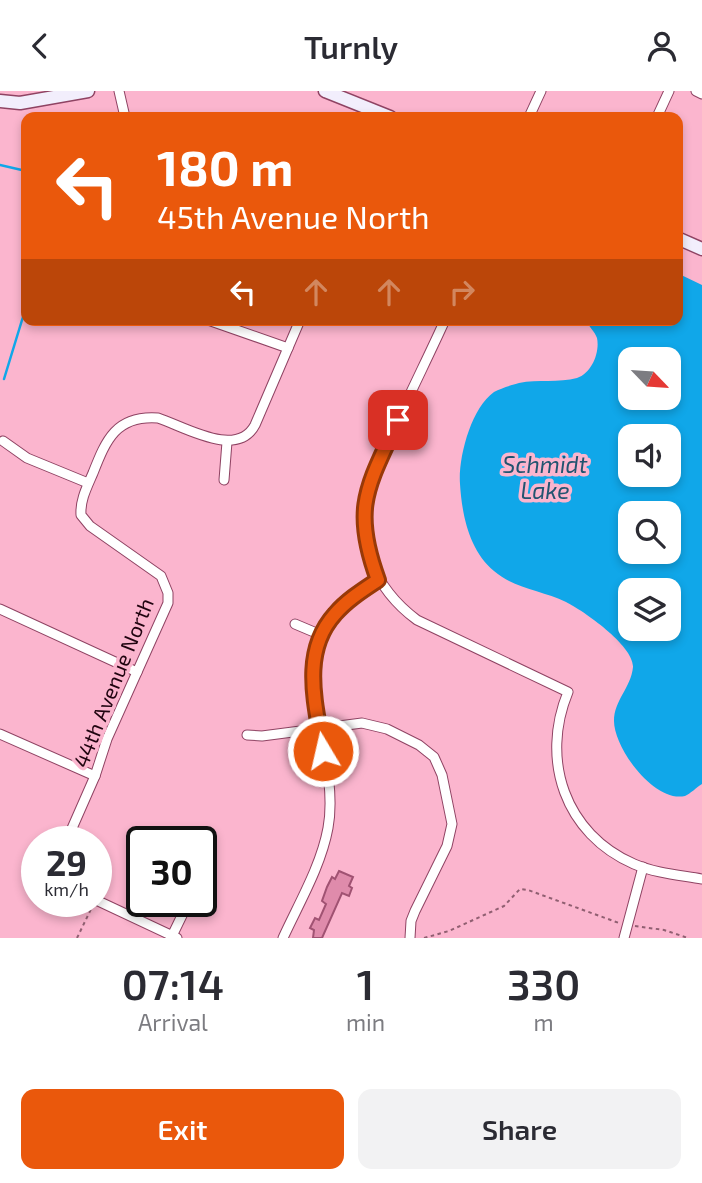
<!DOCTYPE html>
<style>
:root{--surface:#fff;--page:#f2f2f3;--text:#2b2b33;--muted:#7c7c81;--accent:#ea580c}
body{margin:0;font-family:"Exo 2",sans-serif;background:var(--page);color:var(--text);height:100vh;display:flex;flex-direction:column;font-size:26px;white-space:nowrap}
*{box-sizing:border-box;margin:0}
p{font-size:23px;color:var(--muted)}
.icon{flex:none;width:38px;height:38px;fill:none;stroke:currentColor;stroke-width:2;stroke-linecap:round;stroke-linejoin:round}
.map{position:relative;height:847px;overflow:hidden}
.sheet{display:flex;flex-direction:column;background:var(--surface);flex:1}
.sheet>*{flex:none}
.banner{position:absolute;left:21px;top:21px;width:662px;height:214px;border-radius:14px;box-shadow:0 4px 10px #0003;background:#ea580c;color:#fff;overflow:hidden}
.needle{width:46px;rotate:115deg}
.buttons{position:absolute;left:618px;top:256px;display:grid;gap:14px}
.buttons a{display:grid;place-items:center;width:63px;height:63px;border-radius:14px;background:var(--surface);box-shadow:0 4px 10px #0003;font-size:35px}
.speed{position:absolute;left:21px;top:735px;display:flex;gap:14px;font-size:35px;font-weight:700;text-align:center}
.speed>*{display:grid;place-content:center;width:91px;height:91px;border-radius:50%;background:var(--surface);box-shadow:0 4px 10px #0003;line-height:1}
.speed small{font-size:18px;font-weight:400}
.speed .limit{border:4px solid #111;border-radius:10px;background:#fff;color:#111}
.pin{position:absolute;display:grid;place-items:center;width:60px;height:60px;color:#fff;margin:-30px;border-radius:14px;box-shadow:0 4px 10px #0006}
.me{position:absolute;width:77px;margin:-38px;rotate:351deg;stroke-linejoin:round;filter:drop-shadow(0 0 5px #0008)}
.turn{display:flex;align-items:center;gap:24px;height:147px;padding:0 21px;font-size:32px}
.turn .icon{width:91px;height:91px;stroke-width:2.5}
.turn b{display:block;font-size:49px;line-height:60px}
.lanes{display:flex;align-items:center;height:66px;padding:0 21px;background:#0003;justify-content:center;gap:35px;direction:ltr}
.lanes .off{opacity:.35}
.eta{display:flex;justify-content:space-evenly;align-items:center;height:119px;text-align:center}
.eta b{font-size:42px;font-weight:600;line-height:49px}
.cta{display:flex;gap:14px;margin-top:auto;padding:14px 21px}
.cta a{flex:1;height:80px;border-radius:14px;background:var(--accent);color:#fff;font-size:28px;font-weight:600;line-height:80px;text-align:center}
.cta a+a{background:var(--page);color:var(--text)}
header{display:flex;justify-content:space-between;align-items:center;height:91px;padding:0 21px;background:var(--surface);font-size:32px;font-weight:600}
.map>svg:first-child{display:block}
.water{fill:#10a7e9;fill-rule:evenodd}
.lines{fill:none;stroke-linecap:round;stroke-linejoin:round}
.stream{stroke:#10a7e9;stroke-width:2.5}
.building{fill:#df8bab;stroke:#a05272;stroke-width:2}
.street-casing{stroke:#8f4363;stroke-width:11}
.secondary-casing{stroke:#8f4363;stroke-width:15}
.path{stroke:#905f71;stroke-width:2;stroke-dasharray:3.5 3.5;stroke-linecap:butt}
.street{stroke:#fff;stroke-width:9}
.secondary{stroke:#f2eefc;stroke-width:12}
.route-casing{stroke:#983908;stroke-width:18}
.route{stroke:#ea580c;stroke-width:12}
.labels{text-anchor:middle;stroke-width:7;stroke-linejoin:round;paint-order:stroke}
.street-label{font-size:21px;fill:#200410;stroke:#fbb5ce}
.water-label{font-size:23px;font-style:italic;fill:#225470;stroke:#fbb5ce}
</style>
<header><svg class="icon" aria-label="back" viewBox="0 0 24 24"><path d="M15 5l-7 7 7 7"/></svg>Turnly<svg class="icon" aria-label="person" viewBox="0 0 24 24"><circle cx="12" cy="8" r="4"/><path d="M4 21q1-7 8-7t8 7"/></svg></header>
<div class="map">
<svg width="702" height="847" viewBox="0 0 702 847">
<rect width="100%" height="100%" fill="#fbb5ce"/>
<!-- water -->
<path class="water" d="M677,182L702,194V693C697,696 690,703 685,705C654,712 614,657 614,630C614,609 631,597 633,576C634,555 584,520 566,511C542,499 515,498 494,480C469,459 462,424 460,393C458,367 471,317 494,301C501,297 512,294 519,292C538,288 559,292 577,287C592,282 600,261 597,247C595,241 588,234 585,229H677ZM630,268H668V306H630ZM630,345H668V383H630ZM630,422H668V460H630ZM630,499H668V537H630Z"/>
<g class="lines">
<!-- stream -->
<g class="stream">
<path d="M0,74L26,80"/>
<path d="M4,288L26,216"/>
</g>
</g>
<!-- building -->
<path class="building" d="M339,780L353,786L349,795L352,797L349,805L342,802L322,847H313L314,839L310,837L315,827L319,829L326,813L322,810L327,796L332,786L335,788Z"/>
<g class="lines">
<defs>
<g id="street">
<path d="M119,0L125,26"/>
<path d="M696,0L702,3"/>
<path d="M529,26L541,0"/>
<path d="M657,26L669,0"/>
<path d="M208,229L288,257"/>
<path d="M445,229C430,262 414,294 399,327C389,350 376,372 368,396C352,447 375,498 417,529L568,601C540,669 565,743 634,773C655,782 679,784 702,788"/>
<path d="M3,350L27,367L88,392"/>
<path d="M224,389L227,351"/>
<path d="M0,518L137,581"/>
<path d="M295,533L321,544"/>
<path d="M0,643L95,685"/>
<path d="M247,644L262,645L362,632L387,638L419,654L434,666L442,684L452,733L447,755L415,820L411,830L410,847"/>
<path d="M66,751L95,685L107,648L168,512V502L161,485L90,435L81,424C80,409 87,396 93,382C106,349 116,324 158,327C185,336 237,368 255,334L300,229"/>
<path d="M96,809L177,847"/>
<path d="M172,845L189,810"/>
<path d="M283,847C299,812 321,775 328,737C336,694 319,642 313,599C310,542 334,519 378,489"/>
<path d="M624,847L643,776"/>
</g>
<g id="secondary">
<path d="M325,0L390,26"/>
<path d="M0,10L20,12L88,0"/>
<path d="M677,147L702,158"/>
</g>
</defs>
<!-- street casing -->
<use href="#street" class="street-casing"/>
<!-- secondary casing -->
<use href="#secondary" class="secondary-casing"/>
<!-- path -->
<g class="path">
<path d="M635,835L664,839L688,847"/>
<path d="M77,847L92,816"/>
<path d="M424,847L449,840L504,815L520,798L528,799L619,832"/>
</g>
<!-- street -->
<use href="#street" class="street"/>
<!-- secondary -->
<use href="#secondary" class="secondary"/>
</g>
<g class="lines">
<defs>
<path id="route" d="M323,660C316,614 300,562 335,523C347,509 363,499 378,489C351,416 368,395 398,329"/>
</defs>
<!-- route casing -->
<use href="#route" class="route-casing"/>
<!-- route -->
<use href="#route" class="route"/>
</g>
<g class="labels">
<!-- street labels -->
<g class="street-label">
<text transform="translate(114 592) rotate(-68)" y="7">44th Avenue North</text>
</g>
<!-- water labels -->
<g class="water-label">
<text x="545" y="382">Schmidt<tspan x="545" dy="26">Lake</tspan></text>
</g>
</g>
</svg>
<div class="buttons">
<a><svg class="needle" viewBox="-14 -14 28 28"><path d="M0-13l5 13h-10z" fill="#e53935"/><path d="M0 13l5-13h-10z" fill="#7c7c81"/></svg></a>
<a><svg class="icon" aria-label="sound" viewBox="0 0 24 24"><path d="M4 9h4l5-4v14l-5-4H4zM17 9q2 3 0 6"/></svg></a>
<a><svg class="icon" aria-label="search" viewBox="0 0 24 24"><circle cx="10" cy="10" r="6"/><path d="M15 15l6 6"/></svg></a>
<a><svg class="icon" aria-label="layers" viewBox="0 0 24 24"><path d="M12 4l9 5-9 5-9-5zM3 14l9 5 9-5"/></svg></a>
</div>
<div class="speed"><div>29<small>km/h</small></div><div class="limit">30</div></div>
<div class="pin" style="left:398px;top:329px;background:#d93025"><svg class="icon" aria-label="arrive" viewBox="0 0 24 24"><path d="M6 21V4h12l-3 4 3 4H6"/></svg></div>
<svg class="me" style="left:323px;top:660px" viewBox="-20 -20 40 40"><circle r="17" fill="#ea580c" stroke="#fff" stroke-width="3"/><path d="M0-11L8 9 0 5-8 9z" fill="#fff"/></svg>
<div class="banner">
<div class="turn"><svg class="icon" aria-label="left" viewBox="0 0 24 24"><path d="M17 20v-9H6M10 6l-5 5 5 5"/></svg><div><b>180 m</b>45th Avenue North</div></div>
<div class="lanes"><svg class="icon" aria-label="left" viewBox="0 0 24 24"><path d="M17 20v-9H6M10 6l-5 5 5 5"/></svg><svg class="icon off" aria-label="ahead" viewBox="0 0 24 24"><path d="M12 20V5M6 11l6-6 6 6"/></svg><svg class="icon off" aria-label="ahead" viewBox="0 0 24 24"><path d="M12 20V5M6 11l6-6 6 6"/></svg><svg class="icon off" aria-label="right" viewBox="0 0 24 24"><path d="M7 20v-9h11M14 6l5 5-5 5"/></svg></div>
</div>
</div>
<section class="sheet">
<div class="eta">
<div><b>07:14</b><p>Arrival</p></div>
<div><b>1</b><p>min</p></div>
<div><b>330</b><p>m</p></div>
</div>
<div class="cta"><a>Exit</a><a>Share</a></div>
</section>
